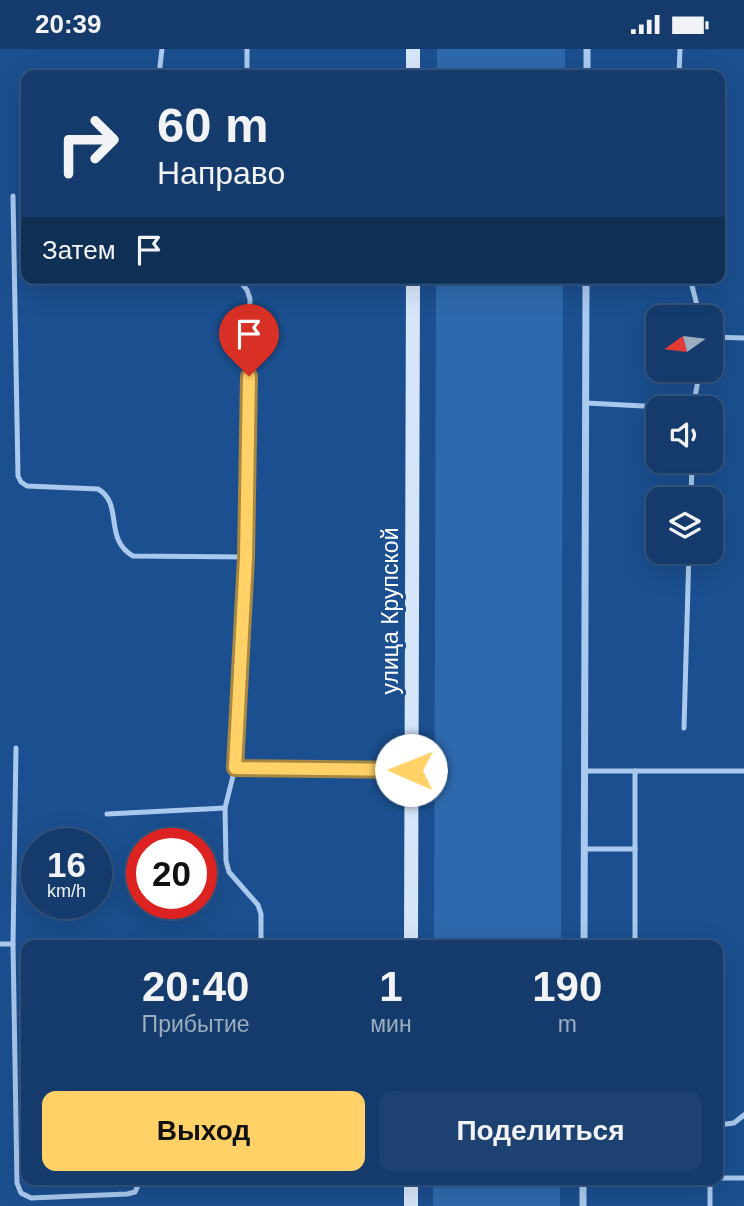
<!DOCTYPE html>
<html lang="ru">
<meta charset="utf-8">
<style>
:root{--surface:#143b6b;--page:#1d4271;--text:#f1f3f6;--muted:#9dadc1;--line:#33557e;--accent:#ffd166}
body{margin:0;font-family:Helvetica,sans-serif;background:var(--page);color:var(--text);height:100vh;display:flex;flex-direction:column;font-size:26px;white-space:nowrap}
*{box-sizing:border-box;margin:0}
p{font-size:23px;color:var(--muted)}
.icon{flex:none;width:38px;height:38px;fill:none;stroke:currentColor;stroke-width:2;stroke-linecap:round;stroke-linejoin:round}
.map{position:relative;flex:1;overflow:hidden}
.panel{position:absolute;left:21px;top:891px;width:702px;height:245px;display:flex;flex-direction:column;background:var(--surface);border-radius:14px;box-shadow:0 7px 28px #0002,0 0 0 2px var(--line)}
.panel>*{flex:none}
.guide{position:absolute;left:21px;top:21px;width:704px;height:214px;border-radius:14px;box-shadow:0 7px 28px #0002,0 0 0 2px var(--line);background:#143b6b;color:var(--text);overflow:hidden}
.needle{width:46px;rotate:256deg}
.buttons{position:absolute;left:646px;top:256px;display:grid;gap:14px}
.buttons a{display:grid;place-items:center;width:77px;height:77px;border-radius:14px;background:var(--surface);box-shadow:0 7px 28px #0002,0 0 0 2px var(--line);font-size:35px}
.speed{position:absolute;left:21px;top:779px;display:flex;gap:14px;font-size:35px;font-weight:700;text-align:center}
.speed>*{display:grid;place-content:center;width:91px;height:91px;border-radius:50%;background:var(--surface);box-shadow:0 7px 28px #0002,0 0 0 2px var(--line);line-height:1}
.speed small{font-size:18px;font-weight:400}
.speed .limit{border:10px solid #d22;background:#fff;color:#111}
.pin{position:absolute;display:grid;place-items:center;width:60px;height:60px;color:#fff;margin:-72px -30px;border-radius:50% 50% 50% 0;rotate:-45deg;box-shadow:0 0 7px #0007}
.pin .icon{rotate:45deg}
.me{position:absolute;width:77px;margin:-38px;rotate:271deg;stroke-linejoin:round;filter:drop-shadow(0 0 5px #0008)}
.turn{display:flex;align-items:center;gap:24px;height:147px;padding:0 21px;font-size:32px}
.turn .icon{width:91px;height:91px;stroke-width:2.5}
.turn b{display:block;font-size:49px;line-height:60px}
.then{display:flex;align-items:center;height:66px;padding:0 21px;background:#0003;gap:14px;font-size:26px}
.eta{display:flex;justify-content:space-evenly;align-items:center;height:119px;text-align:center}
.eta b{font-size:42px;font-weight:700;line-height:49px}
.button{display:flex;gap:14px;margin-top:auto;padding:14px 21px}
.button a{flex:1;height:80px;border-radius:14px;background:var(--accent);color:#111;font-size:28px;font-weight:700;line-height:80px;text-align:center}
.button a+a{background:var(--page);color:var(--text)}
.status{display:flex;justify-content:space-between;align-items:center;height:49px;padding:0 35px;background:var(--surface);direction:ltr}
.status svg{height:19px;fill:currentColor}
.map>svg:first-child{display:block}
.green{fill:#2e69ad}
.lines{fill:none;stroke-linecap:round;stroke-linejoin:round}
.lane{stroke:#a9c9ee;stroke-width:5}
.street{stroke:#a9c9ee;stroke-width:7}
.secondary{stroke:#d6e6fa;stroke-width:14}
.route-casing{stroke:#a68842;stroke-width:18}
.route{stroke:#ffd166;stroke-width:12}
.labels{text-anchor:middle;stroke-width:6;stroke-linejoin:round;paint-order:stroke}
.street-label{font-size:23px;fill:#fff;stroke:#1b4f8f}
</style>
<div class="status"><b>20:39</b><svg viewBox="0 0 49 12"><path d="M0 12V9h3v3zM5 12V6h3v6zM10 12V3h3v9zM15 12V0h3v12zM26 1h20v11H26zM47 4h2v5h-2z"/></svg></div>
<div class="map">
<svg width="744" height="1157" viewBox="0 0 744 1157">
<rect width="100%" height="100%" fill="#1b4f8f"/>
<!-- green -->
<g class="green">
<rect x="437" y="0" width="128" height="26"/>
<path d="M436,229H563L561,896H434Z"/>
<rect x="433" y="1131" width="127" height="26"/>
</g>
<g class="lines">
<!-- lane -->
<g class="lane">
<path d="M159,26L162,0"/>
<path d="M247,26V0"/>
<path d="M679,26L680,0"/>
<path d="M13,147L18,427L21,433L27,437L98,440C124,455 103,490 133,507L245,508"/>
<path d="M237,229L247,241L250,250L245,508L235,719L225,759L226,812L229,823L258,856L261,865V896"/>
<path d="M690,229L700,268"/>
<path d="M710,288L744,289"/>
<path d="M586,354L681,359"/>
<path d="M693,359L700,320"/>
<path d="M691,450L692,411"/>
<path d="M684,679L689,502"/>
<path d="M16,699L13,895L17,1134L21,1144L31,1149L127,1145L135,1143L141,1130"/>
<path d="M235,719L411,721"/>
<path d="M585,722H744"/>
<path d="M107,765L225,759"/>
<path d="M585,800H635"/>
<path d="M0,895H13"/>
<path d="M635,896V722"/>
<path d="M718,1076L734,1074L744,1066"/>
<path d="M718,1129H744"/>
<path d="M710,1157V1130"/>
</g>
<!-- street -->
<g class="street">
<path d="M587,26V0"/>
<path d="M584,896L586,229"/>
<path d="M583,1157V1130"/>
</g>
<!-- secondary -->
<g class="secondary">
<path d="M413,26V0"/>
<path d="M411,896L413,229"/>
<path d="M411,1130V1157"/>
</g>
</g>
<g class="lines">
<defs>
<path id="route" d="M249,327L246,508L235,719L411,721"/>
</defs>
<!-- route casing -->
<use href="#route" class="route-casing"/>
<!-- route -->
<use href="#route" class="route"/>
</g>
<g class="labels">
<!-- street labels -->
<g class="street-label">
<text transform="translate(390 562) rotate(-90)" y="8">улица Крупской</text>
</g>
</g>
</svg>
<div class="buttons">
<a><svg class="needle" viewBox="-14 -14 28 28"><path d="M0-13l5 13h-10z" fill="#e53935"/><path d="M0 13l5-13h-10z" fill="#9dadc1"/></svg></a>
<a><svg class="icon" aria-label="sound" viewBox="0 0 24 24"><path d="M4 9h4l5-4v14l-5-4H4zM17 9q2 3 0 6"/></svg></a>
<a><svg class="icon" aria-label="layers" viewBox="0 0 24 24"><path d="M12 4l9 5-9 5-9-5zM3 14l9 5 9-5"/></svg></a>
</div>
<div class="speed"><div>16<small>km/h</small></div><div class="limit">20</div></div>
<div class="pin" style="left:249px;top:327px;background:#d93025"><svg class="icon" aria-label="arrive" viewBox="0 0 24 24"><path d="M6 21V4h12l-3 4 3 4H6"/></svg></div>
<svg class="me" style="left:411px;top:721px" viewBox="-20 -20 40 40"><circle r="19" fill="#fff"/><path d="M0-13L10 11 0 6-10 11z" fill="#ffd166"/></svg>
<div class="guide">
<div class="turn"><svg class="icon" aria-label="right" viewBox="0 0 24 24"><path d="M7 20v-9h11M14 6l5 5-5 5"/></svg><div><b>60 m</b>Направо</div></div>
<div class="then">Затем<svg class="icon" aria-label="arrive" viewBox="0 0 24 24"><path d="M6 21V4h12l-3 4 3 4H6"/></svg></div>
</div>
<section class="panel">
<div class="eta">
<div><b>20:40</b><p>Прибытие</p></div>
<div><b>1</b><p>мин</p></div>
<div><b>190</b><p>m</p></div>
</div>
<div class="button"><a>Выход</a><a>Поделиться</a></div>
</section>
</div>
